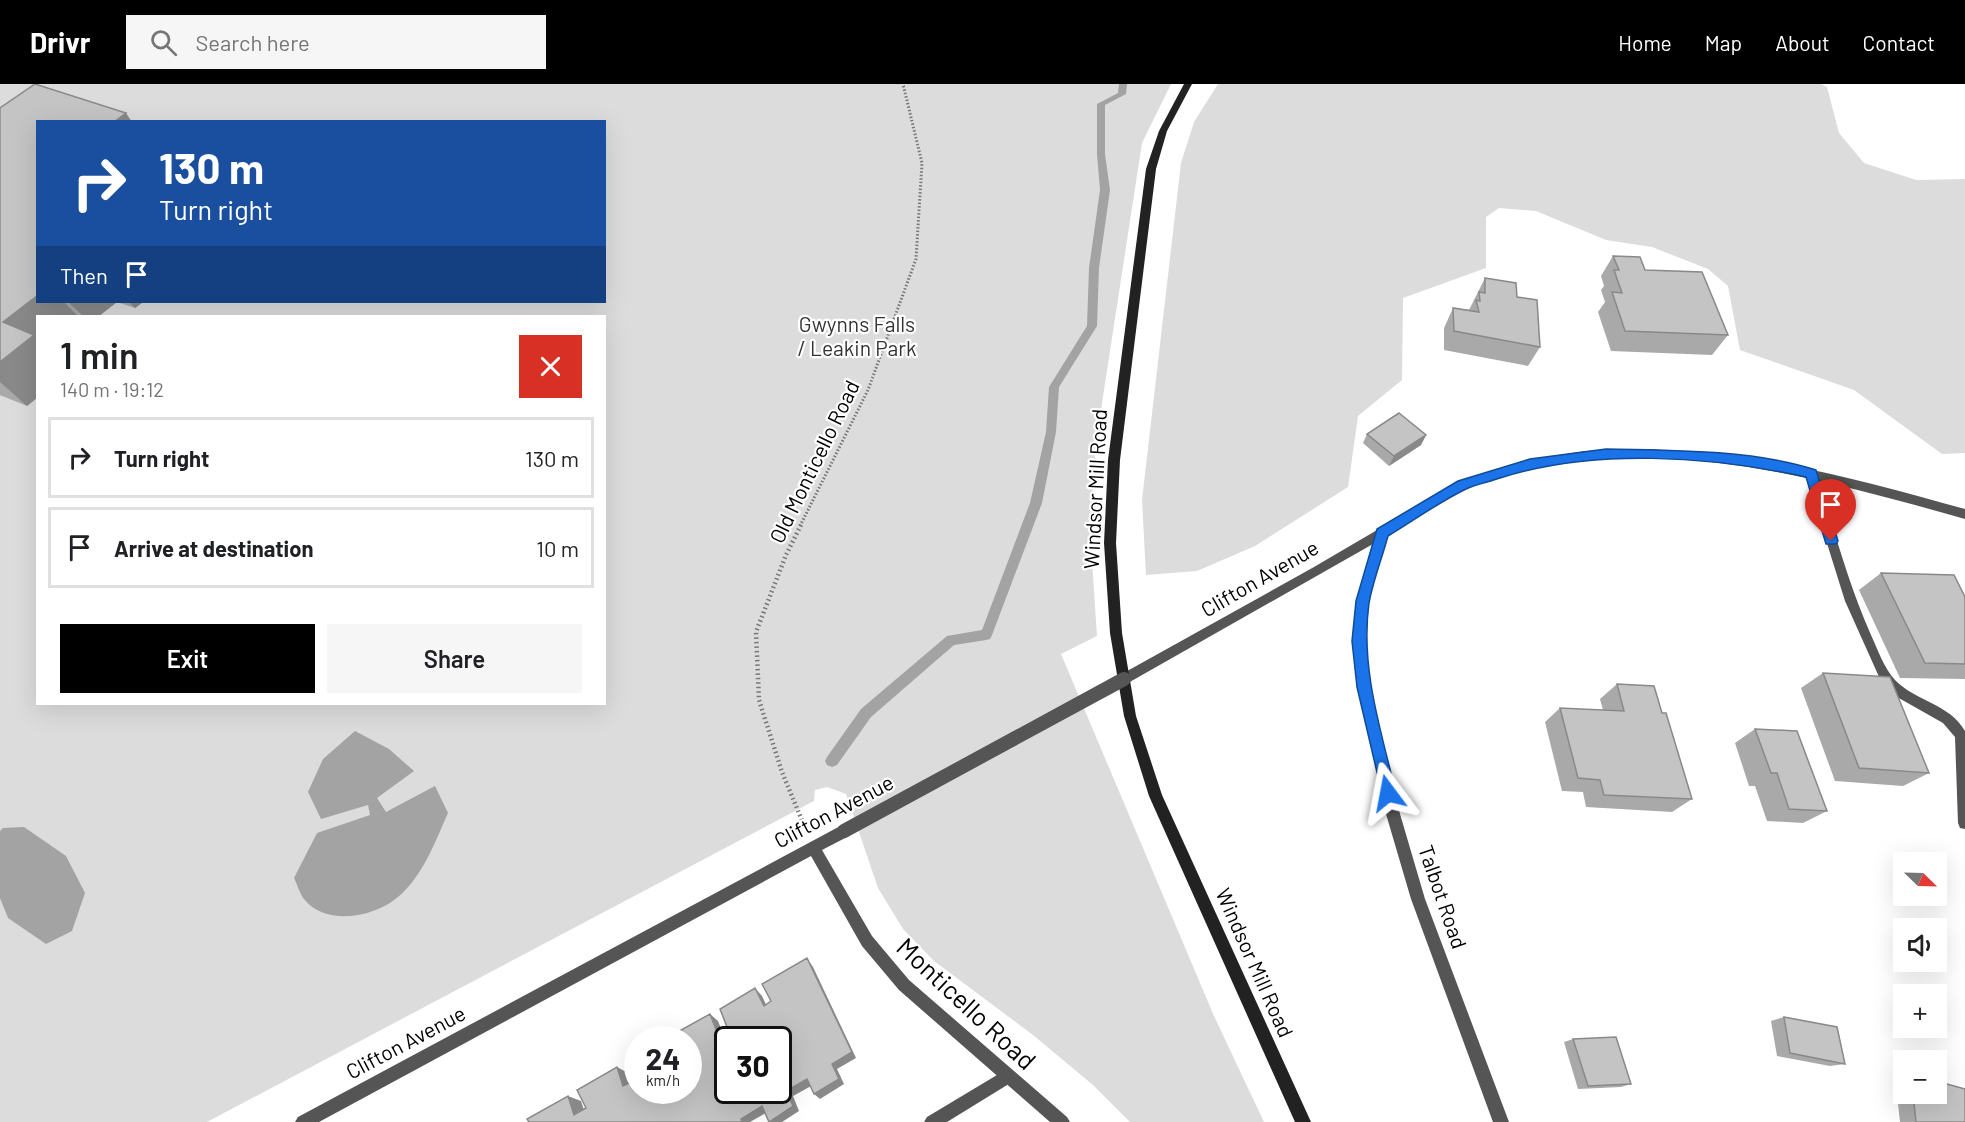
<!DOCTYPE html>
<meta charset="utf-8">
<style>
:root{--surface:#fff;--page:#f6f6f6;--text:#202124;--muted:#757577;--line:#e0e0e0;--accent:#000}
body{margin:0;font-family:Barlow,sans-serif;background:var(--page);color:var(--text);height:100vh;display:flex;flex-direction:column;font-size:22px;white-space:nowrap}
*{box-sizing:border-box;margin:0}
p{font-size:20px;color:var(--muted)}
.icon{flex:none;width:33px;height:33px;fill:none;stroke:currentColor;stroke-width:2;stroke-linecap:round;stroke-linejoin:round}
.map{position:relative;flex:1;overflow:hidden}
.details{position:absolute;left:36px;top:231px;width:570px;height:390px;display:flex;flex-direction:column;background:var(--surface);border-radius:0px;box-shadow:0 6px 24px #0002}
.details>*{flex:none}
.top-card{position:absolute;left:36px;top:36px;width:570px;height:183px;border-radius:0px;box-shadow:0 6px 24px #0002;background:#1a4fa0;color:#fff;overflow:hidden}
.needle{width:39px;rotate:113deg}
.fabs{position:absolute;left:1893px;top:768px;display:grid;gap:12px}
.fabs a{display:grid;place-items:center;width:54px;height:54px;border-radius:0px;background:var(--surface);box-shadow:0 6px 24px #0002;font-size:30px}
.speed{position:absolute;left:624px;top:942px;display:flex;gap:12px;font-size:30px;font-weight:700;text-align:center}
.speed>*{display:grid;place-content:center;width:78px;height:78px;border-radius:50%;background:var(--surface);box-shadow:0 6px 24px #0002;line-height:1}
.speed small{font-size:15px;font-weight:400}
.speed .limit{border:3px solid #111;border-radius:9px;background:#fff;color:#111}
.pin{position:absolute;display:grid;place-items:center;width:51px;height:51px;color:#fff;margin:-62px -26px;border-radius:50% 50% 50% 0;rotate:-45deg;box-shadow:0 0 6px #0007}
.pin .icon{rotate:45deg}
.me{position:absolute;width:66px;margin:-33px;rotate:347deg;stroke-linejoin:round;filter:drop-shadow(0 0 4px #0008)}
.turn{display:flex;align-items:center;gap:21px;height:126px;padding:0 24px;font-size:27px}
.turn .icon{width:78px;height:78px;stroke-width:2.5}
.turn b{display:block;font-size:42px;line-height:51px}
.then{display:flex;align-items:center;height:57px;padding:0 24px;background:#0003;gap:12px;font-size:22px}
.round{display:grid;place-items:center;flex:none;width:63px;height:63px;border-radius:0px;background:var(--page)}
.head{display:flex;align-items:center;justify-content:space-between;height:102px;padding:0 24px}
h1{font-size:36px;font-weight:600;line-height:45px}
.button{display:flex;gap:12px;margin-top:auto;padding:12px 24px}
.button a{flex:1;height:69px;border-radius:0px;background:var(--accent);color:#fff;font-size:24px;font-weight:600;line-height:69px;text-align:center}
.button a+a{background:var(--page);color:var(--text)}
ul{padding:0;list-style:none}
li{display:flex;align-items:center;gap:18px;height:81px;margin:0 12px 9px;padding:0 12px;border:3px solid var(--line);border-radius:0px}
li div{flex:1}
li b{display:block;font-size:22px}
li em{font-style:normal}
header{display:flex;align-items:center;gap:36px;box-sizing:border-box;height:84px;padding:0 30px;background:var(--accent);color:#fff}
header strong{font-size:28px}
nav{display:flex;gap:33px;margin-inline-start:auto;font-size:21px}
.search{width:420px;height:54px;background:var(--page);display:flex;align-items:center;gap:15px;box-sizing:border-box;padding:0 21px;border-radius:0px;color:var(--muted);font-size:22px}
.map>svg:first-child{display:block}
.green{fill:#dcdcdc;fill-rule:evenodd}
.water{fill:#a3a3a3}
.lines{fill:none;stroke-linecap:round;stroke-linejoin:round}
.stream{fill:#a3a3a3;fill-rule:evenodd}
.path-far1{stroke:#777;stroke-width:3;stroke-dasharray:1.5 2;stroke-linecap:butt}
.path{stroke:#777;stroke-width:4.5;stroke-dasharray:1.5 3;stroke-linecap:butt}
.lane{fill:#555;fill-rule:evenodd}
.street{fill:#555;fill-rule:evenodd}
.secondary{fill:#222;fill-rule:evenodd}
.street-bridge{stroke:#555;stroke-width:14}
.wall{fill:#a9a9a9}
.shaded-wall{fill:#898989}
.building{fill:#c4c4c4;stroke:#898989;stroke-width:1.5;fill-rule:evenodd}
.route{fill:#1a73e8;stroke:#114b97;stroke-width:1.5}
.labels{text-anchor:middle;stroke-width:4.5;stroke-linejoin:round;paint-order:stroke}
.park-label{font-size:21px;fill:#333;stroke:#fff}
.street-label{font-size:21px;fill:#000;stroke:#fff}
.near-street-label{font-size:26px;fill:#000;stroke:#fff}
</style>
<header>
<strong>Drivr</strong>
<div class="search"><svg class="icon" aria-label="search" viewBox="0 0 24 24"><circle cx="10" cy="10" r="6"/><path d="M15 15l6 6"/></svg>Search here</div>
<nav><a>Home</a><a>Map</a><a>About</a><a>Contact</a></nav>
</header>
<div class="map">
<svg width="1965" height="1038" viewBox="0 0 1965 1038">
<rect width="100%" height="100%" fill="#fff"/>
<!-- green -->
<g class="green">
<path d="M0,0H1171L1142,59L1096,358L1090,447L1097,552L1061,570L1214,932L1264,1038H1130L1093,1001L1033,951L934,877L903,845L878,804L846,710L827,703L815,706L814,717L207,1038H0ZM38,38H604V218H38ZM38,232H604V620H38Z"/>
<path d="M1218,0H1821L1827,3L1839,49L1864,79L1916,96L1965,95V369L1942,370L1854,306L1740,266L1728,202L1708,185L1652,163L1606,156L1536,127L1499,124L1486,133V184L1403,214L1402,296L1358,332L1348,403L1255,462L1197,487L1146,491L1142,416L1181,79L1194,38Z"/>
</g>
<!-- water -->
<g class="water">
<path d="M355,647L389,665L414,687L377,714L386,728L435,702L448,729C435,758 423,792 398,813C375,833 326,843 304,815C300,810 297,800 294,794L317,749L370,731L368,721L321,735L308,708L323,675Z"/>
<path d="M24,743L66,772L85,809L72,847L46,860L8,834L0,814V747L3,744Z"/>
</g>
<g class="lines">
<!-- stream -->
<path class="stream" d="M1119,0H1127L1126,10L1105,21V70L1110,106L1099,184L1097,242L1059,303L1056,348L1042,419L992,551L990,555L986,556L954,561L871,633L837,681L832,683L827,681L825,677L827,673L861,625L947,552L982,546L1030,419L1046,348L1049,303L1087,242L1089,184L1100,106L1097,70V20L1118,9Z"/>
<!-- path-far1 -->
<path class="path-far1" d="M800,442L868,306L916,175L922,79L903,0"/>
<!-- path -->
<path class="path" d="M801,441L786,471L756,548L759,616L782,688L803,739"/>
<!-- lane -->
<g class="lane">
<path d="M1811,385L1817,389C1833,443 1848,499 1871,551C1878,566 1884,584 1895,596C1915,617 1950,620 1965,647V745L1960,744L1958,739L1955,653L1943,639L1897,613L1880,595L1845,517L1805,389Z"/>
<path d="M1007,985L1012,988L1015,993L1012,998L947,1038H924L927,1033Z"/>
</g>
<!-- street -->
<g class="street">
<path d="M1649,365C1692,368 1735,372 1777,379C1841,390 1903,408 1965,425V435C1809,391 1622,338 1465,405C1438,417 1413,437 1387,452L1369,517L1365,557L1370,603L1400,730L1425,815L1509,1038H1493L1411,815L1386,730L1358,603L1353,557L1357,517L1373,460L1128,599L1124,601L1120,599L1118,595L1120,591L1314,483L1459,398L1523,377L1585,367Z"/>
<path d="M844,740L849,742L851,747L849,752L822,766L872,852L909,896L1067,1033L1070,1038H1050L899,906L862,862L811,772L319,1038H295L298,1033Z"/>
</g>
<!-- secondary -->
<path class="secondary" d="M1184,0H1192L1167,47L1156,85L1120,376L1116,459L1122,549L1136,632L1162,711L1311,1038H1295L1149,712L1124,632L1110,549L1104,459L1108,376L1146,85L1159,47Z"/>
<!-- street-bridge -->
<path class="street-bridge" d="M844,747L1124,595"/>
</g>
<!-- wall -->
<g class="wall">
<path d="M0,24L38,218H143L135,224L117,218L99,232H38V313L27,322L0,311Z"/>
<path d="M1613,172L1645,186L1728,251L1712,271L1611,267L1598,228L1605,218L1601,206L1604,202L1601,192Z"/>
<path d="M1485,194L1517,213L1540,263L1528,282L1444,266V244L1453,224L1469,226Z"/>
<path d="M1367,350L1426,351L1421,361L1389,382L1363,359Z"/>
<path d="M1881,489L1965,513V595L1900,594L1859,506Z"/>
<path d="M1823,589L1929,689L1903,702L1835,697L1801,604Z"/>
<path d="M1617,600L1662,629L1692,715L1672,728L1586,723L1583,708L1562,707L1545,638L1560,624L1603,626L1600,615Z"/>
<path d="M1755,645L1827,727L1803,739L1767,737L1755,702H1749L1735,659Z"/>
<path d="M1784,933L1845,980L1830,982L1777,972L1771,937Z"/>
<path d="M1573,955L1631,1000L1621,1003L1578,1005L1564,958Z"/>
<path d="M1904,990V1010H1936L1965,1038H1900L1895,992Z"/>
</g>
<!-- shaded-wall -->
<g class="shaded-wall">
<path d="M126,29L132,38H114Z"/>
<path d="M38,211V218H64L78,232H38V313L27,322L0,298V278L3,238Z"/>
<path d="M68,218H117L99,232H83Z"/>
<path d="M129,218H143L135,224Z"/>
<path d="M1426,351L1421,361L1389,382L1394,372Z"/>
<path d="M807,874L813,883L856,974L837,985L844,1000L820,1015L814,1010L832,980Z"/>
<path d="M755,904L762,912L770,929L764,922Z"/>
<path d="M710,930L718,937L725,955L717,948Z"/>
<path d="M617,983L628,989L635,1007L623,1002Z"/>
<path d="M807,995L813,1001L793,1012L799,1027L782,1038H769L786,1007Z"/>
<path d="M568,1012L581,1017L587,1035L574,1031Z"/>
<path d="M762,1022L769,1027L750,1038H742L741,1035Z"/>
</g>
<!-- building -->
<g class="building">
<path d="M35,0L126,29L114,38H38V211L3,238L34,251L0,278V24Z"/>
<path d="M1613,172L1640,173L1645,186L1702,188L1728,251L1625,247L1612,208L1622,209L1614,186H1619Z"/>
<path d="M1485,194L1516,199L1517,213L1537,216L1540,263L1454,247L1453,224L1479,228L1476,216L1480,217L1479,208L1485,209Z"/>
<path d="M1399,329L1426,351L1394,372L1367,350Z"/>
<path d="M1881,489L1954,491L1965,513V580L1925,579Z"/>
<path d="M1823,589L1890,593L1929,689L1859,684Z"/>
<path d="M1617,600L1654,602L1662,629H1666L1692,715L1604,711L1600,696L1578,694L1560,624L1624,627Z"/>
<path d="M1755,645L1797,647L1827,727L1789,725L1777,689H1771Z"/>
<path d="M807,874L852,968L832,980L839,995L814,1010L807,995L786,1007L793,1022L769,1038L762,1022L741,1035L742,1038H529L527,1035L568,1012L574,1031L586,1024L577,1006L617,983L623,1002L633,997L626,978L638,972V1006H688V956H674L672,951L710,930L717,948L727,943L720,925L755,904L764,922L771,917L762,900ZM728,956H778V1006H728Z"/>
<path d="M1784,933L1837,943L1845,980L1790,969Z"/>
<path d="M1616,953L1631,1000L1588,1002L1573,955Z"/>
<path d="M1936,997L1965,1005V1038H1916L1913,1010H1936Z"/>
</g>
<!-- route -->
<path class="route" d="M1606,365C1671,366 1755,366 1816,386L1838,457L1836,460H1826L1806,393C1710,372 1595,364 1500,394C1489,398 1476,400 1466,405C1439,418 1413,437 1388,452C1382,474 1373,497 1369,519C1360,583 1381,647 1396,709L1393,714L1388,716L1383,714L1357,603L1352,557L1356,517L1377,445L1458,397L1530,375Z"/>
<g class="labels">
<!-- park labels -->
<g class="park-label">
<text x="857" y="248">Gwynns Falls<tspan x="857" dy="24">/ Leakin Park</tspan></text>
</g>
<!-- street labels -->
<g class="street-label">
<text transform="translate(815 378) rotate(-64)" y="7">Old Monticello Road</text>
<text transform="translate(1096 405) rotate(-87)" y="7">Windsor Mill Road</text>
<text transform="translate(1260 495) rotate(-30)" y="7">Clifton Avenue</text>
<text transform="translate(834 728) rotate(-28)" y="7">Clifton Avenue</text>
<text transform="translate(1442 813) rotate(71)" y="7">Talbot Road</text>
<text transform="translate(1254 879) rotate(66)" y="7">Windsor Mill Road</text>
<text transform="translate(406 959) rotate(-28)" y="7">Clifton Avenue</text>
</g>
<!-- near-street labels -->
<g class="near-street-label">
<text transform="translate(966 920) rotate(43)" y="9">Monticello Road</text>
</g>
</g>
</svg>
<div class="fabs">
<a><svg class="needle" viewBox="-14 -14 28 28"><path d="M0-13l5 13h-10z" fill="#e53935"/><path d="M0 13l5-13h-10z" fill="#757577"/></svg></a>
<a><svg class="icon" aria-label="sound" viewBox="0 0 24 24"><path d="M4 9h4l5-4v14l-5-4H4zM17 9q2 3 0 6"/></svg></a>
<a>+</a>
<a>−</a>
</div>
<div class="speed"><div>24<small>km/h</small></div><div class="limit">30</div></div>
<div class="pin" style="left:1831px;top:457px;background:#d93025"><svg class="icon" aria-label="arrive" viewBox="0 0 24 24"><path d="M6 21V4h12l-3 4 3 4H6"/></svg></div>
<svg class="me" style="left:1388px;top:709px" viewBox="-20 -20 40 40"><path d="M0-17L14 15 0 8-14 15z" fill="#1a73e8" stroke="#fff" stroke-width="4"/></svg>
<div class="top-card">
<div class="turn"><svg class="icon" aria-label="right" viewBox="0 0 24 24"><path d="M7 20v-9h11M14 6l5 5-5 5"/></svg><div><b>130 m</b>Turn right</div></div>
<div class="then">Then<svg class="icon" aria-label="arrive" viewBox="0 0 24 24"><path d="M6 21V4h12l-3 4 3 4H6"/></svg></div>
</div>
<section class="details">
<div class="head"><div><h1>1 min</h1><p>140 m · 19:12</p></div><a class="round" style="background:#d93025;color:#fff"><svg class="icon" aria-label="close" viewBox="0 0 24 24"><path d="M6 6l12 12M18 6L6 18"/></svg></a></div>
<ul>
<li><svg class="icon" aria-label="right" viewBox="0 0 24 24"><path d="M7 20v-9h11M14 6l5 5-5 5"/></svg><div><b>Turn right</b></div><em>130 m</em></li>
<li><svg class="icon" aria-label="arrive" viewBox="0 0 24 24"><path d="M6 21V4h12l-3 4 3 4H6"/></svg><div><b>Arrive at destination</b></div><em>10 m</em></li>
</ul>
<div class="button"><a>Exit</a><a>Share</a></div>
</section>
</div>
